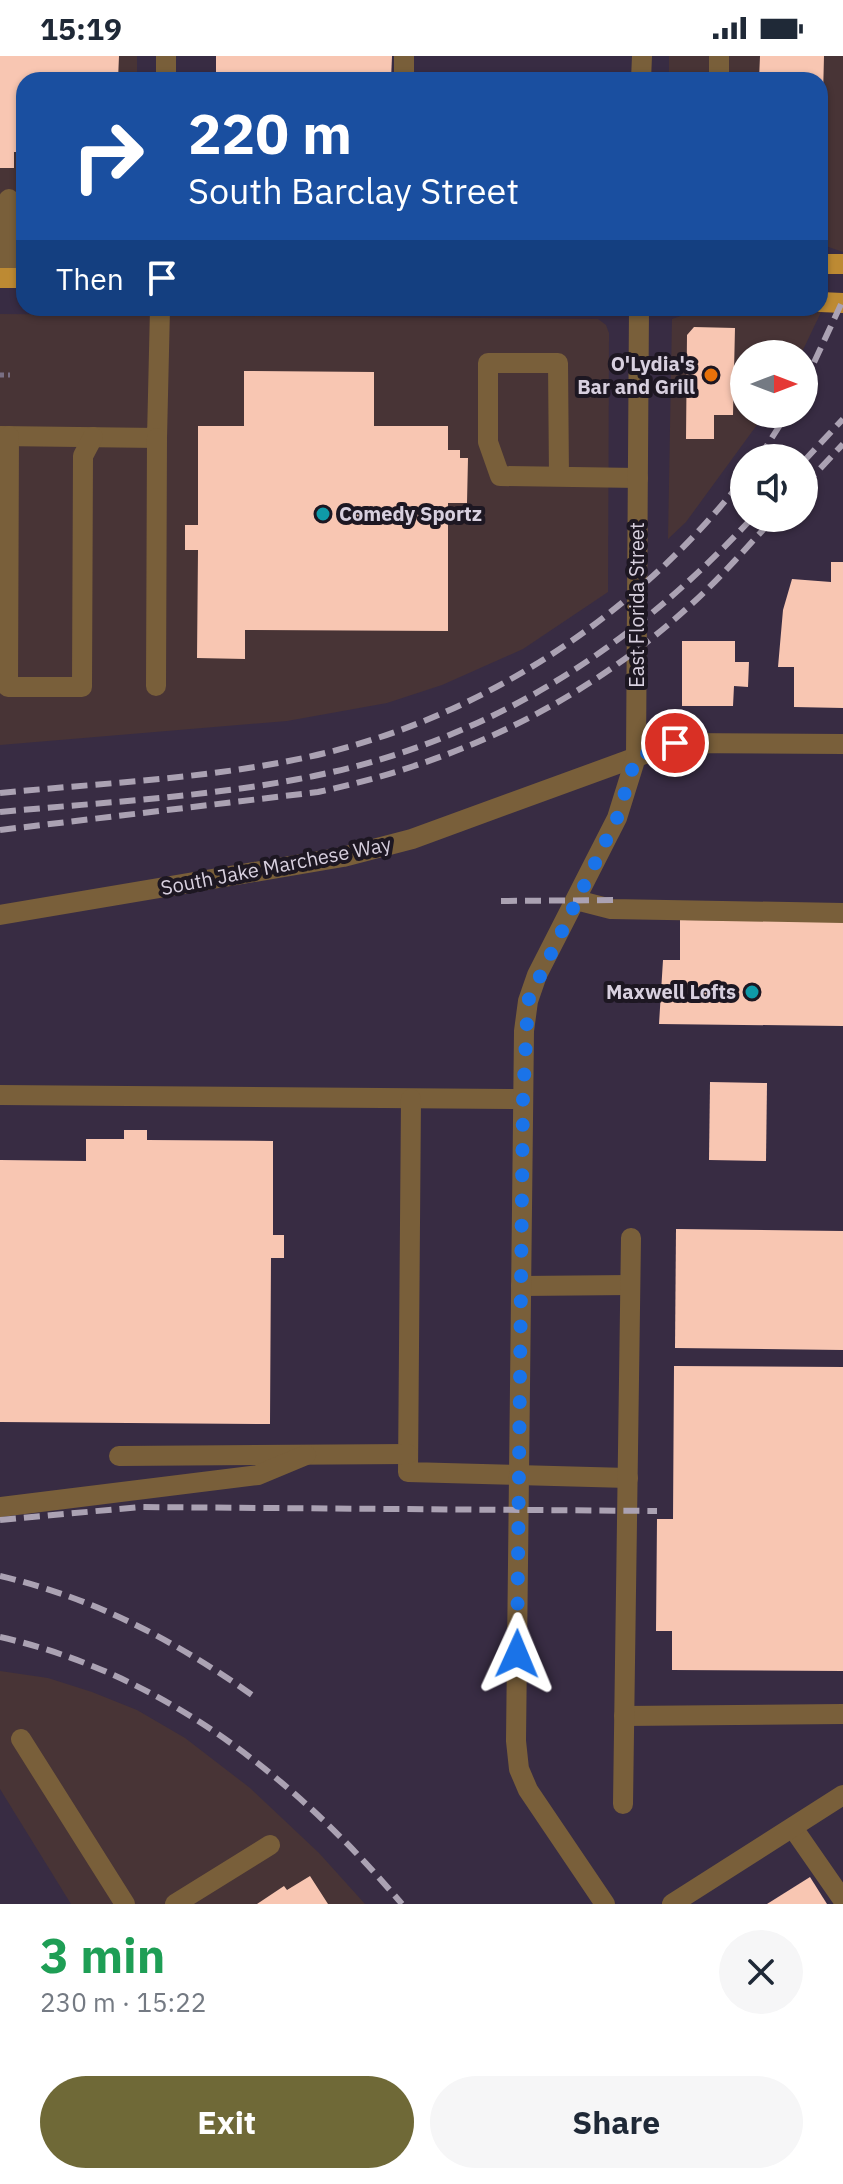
<!DOCTYPE html>
<meta charset="utf-8">
<style>
:root{--surface:#fff;--page:#f6f6f7;--text:#1f2937;--muted:#747a83;--accent:#6f6937}
body{margin:0;font-family:"IBM Plex Sans",sans-serif;background:var(--page);color:var(--text);height:100vh;display:flex;flex-direction:column;font-size:30px;white-space:nowrap}
*{box-sizing:border-box;margin:0}
p{font-size:26px;color:var(--muted)}
.icon{flex:none;width:44px;height:44px;fill:none;stroke:currentColor;stroke-width:2;stroke-linecap:round;stroke-linejoin:round}
.map{position:relative;height:1848px;overflow:hidden}
.drawer{display:flex;flex-direction:column;background:var(--surface);flex:1}
.drawer>*{flex:none}
.banner{position:absolute;left:16px;top:16px;width:812px;height:244px;border-radius:24px;box-shadow:0 2px 6px #0004;background:#1a4fa0;color:#fff;overflow:hidden}
.needle{width:52px;rotate:90deg}
.tools{position:absolute;left:730px;top:284px;display:grid;gap:16px}
.tools a{display:grid;place-items:center;width:88px;height:88px;border-radius:50%;background:var(--surface);box-shadow:0 2px 6px #0004;font-size:40px}
.pin{position:absolute;display:grid;place-items:center;width:68px;height:68px;color:#fff;margin:-34px;border:4px solid #fff;border-radius:50%;box-shadow:0 2px 8px #0007}
.me{position:absolute;width:88px;margin:-44px;rotate:1deg;stroke-linejoin:round;filter:drop-shadow(0 0 6px #0008)}
.turn{display:flex;align-items:center;gap:28px;height:168px;padding:0 40px;font-size:36px}
.turn .icon{width:104px;height:104px;stroke-width:2.5}
.turn b{display:block;font-size:56px;line-height:68px}
.then{display:flex;align-items:center;height:76px;padding:0 40px;background:#0003;gap:16px;font-size:30px}
.round{display:grid;place-items:center;flex:none;width:84px;height:84px;border-radius:42px;background:var(--page)}
.summary{display:flex;align-items:center;justify-content:space-between;height:136px;padding:0 40px}
h1{font-size:48px;font-weight:700;line-height:60px;color:#1e9e55}
.button{display:flex;gap:16px;margin-top:auto;padding:16px 40px}
.button a{flex:1;height:92px;border-radius:48px;background:var(--accent);color:#fff;font-size:32px;font-weight:700;line-height:92px;text-align:center}
.button a+a{background:var(--page);color:var(--text)}
.status{display:flex;justify-content:space-between;align-items:center;height:56px;padding:0 40px;background:var(--surface);direction:ltr}
.status svg{height:22px;fill:currentColor}
.map>svg:first-child{display:block}
.commercial{fill:#483436}
.building{fill:#f8c6b2}
.lines{fill:none;stroke-linecap:round;stroke-linejoin:round}
.path{stroke:#796f83;stroke-width:5;stroke-dasharray:4 4;stroke-linecap:butt}
.minor{stroke:#795f3a;stroke-width:20}
.major{stroke:#bd8a33;stroke-width:20}
.rail{stroke:#aba2b3;stroke-width:6;stroke-dasharray:16 8;stroke-linecap:butt}
.route{stroke:#1a73e8;stroke-width:14;stroke-dasharray:0 25.2}
.food-dot{fill:#e8710a;stroke:#1d1722;stroke-width:3}
.culture-dot{fill:#0f9aa8;stroke:#1d1722;stroke-width:3}
.labels{text-anchor:middle;stroke-width:8;stroke-linejoin:round;paint-order:stroke}
.poi-label{font-size:20px;font-weight:bold;fill:#d8d0df;stroke:#1d1722;text-anchor:end}
.street-label{font-size:20px;fill:#d8d0df;stroke:#1d1722}
</style>
<div class="status"><b>15:19</b><svg viewBox="0 0 49 12"><path d="M0 12V9h3v3zM5 12V6h3v6zM10 12V3h3v9zM15 12V0h3v12zM26 1h20v11H26zM47 4h2v5h-2z"/></svg></div>
<div class="map">
<svg width="843" height="1848" viewBox="0 0 843 1848">
<rect width="100%" height="100%" fill="#382c43"/>
<!-- commercial -->
<g class="commercial">
<path d="M0,0H137V24H24V182H0Z"/>
<path d="M669,0H843V196L820,188V24H669Z"/>
<path d="M823,252L801,298H744V358H765L686,466L668,483L672,263L687,258L800,260L805,253Z"/>
<path d="M0,258L598,263L606,269L609,277L608,536L523,593L442,629L387,647L287,665L0,689Z"/>
<path d="M0,1615L48,1622L92,1636L137,1654L185,1682L250,1732L319,1797L365,1848H71L0,1733Z"/>
</g>
<!-- building -->
<g class="building">
<path d="M0,0H119L118,24H24V96H14V112H0Z"/>
<path d="M216,0H392L391,24H216Z"/>
<path d="M760,0H824L823,40L820,24H759Z"/>
<path d="M694,271L735,272L733,359H714V383H686L687,279Z"/>
<path d="M244,315L374,316V370H448V394H460V402H468L467,447H448V575L245,574V603L197,602L198,494H185V469H198V370H244Z"/>
<path d="M831,506H843V652L794,651V611H778L783,554L792,523L831,526Z"/>
<path d="M682,585H735V606H749L748,631L734,630L733,650H682Z"/>
<path d="M680,864L843,865V970L659,968L663,904H680Z"/>
<path d="M710,1026L767,1027L766,1105L709,1104Z"/>
<path d="M124,1074H147V1084L273,1085V1179H284V1202H271L270,1368L0,1366V1104L86,1105V1083H124Z"/>
<path d="M676,1173L843,1175V1294L675,1292Z"/>
<path d="M674,1310L843,1311V1615L672,1614V1575H656L657,1463H673Z"/>
<path d="M310,1820L328,1848H257L284,1830L287,1834Z"/>
<path d="M810,1821L827,1848H767Z"/>
</g>
<g class="lines">
<!-- path -->
<path class="path" d="M0,319H10"/>
<!-- minor -->
<g class="minor">
<path d="M166,24V0"/>
<path d="M404,24V0"/>
<path d="M641,24L642,0"/>
<path d="M719,24V0"/>
<path d="M9,143V222"/>
<path d="M0,380L157,382L160,252"/>
<path d="M9,380L8,631H82L83,400L93,381"/>
<path d="M559,421L558,307H488V386L500,420L638,422"/>
<path d="M156,630L157,382"/>
<path d="M576,844L611,853L843,857"/>
<path d="M0,859L343,801L412,783L675,687L843,688"/>
<path d="M0,1039L523,1043"/>
<path d="M411,1043L408,1416L628,1422"/>
<path d="M521,1230L630,1229"/>
<path d="M119,1400L408,1398"/>
<path d="M0,1451L258,1419L306,1399"/>
<path d="M624,1660L843,1658"/>
<path d="M21,1683L125,1848"/>
<path d="M623,1748L631,1182"/>
<path d="M793,1772L843,1844"/>
<path d="M175,1848L270,1789"/>
<path d="M605,1848L528,1734L519,1713L516,1685L524,975L528,945L537,919L617,762L636,701L639,252"/>
<path d="M672,1848L843,1739"/>
</g>
<!-- major -->
<g class="major">
<path d="M820,208H843"/>
<path d="M0,222H24"/>
<path d="M820,246L843,247"/>
</g>
<!-- rail -->
<g class="rail">
<path d="M804,328L843,244"/>
<path d="M759,402L787,358"/>
<path d="M804,405L843,363"/>
<path d="M804,430L843,388"/>
<path d="M0,737C102,727 207,723 308,701C481,663 635,561 744,422"/>
<path d="M0,756C105,746 211,741 314,720C490,684 631,593 752,462"/>
<path d="M0,774L318,736C455,707 581,648 685,554C717,526 745,493 774,462"/>
<path d="M501,845L621,844"/>
<path d="M0,1464L140,1451L657,1455"/>
<path d="M0,1520C94,1542 174,1584 252,1639"/>
<path d="M0,1581C164,1618 295,1722 402,1848"/>
</g>
</g>
<g class="lines">
<!-- route -->
<path class="route" d="M517,1598L523,1043L528,945L617,762L636,701L675,687"/>
</g>
<!-- markers -->
<circle class="food-dot" cx="711" cy="319" r="8"/>
<g class="culture-dot">
<circle cx="323" cy="458" r="8"/>
<circle cx="752" cy="936" r="8"/>
</g>
<g class="labels">
<!-- poi labels -->
<g class="poi-label">
<text x="695" y="315">O'Lydia's<tspan x="695" dy="23">Bar and Grill</tspan></text>
<text x="339" y="465" text-anchor="start">Comedy Sportz</text>
<text x="736" y="943">Maxwell Lofts</text>
</g>
<!-- street labels -->
<g class="street-label">
<text transform="translate(637 549) rotate(-90)" y="7">East Florida Street</text>
<text transform="translate(276 810) rotate(-11)" y="7">South Jake Marchese Way</text>
</g>
</g>
</svg>
<div class="tools">
<a><svg class="needle" viewBox="-14 -14 28 28"><path d="M0-13l5 13h-10z" fill="#e53935"/><path d="M0 13l5-13h-10z" fill="#747a83"/></svg></a>
<a><svg class="icon" aria-label="sound" viewBox="0 0 24 24"><path d="M4 9h4l5-4v14l-5-4H4zM17 9q2 3 0 6"/></svg></a>
</div>
<div class="pin" style="left:675px;top:687px;background:#d93025"><svg class="icon" aria-label="arrive" viewBox="0 0 24 24"><path d="M6 21V4h12l-3 4 3 4H6"/></svg></div>
<svg class="me" style="left:517px;top:1598px" viewBox="-20 -20 40 40"><path d="M0-17L14 15 0 8-14 15z" fill="#1a73e8" stroke="#fff" stroke-width="4"/></svg>
<div class="banner">
<div class="turn"><svg class="icon" aria-label="right" viewBox="0 0 24 24"><path d="M7 20v-9h11M14 6l5 5-5 5"/></svg><div><b>220 m</b>South Barclay Street</div></div>
<div class="then">Then<svg class="icon" aria-label="arrive" viewBox="0 0 24 24"><path d="M6 21V4h12l-3 4 3 4H6"/></svg></div>
</div>
</div>
<section class="drawer">
<div class="summary"><div><h1>3 min</h1><p>230 m · 15:22</p></div><a class="round"><svg class="icon" aria-label="close" viewBox="0 0 24 24"><path d="M6 6l12 12M18 6L6 18"/></svg></a></div>
<div class="button"><a>Exit</a><a>Share</a></div>
</section>
